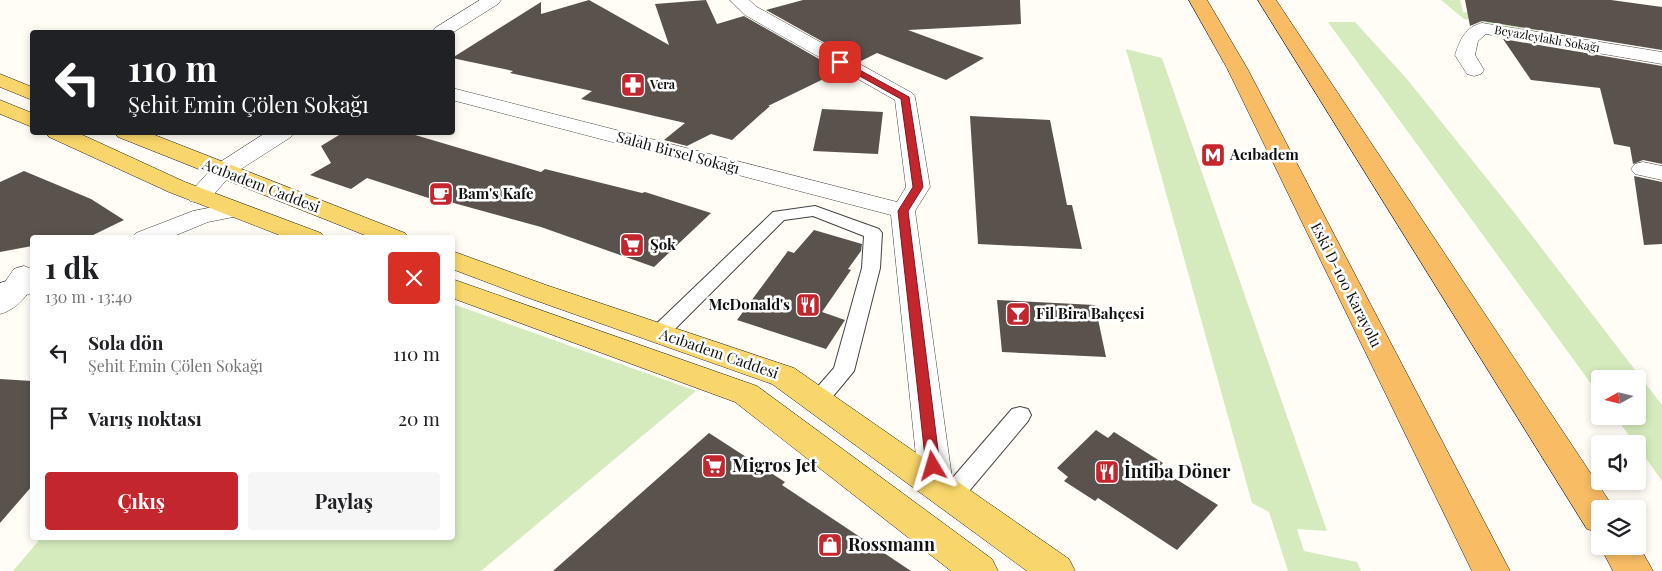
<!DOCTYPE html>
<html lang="tr">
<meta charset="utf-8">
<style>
:root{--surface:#fff;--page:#f6f6f6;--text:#202124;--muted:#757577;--accent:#c4262e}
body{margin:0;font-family:"Playfair Display",serif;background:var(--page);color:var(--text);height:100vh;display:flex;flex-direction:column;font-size:19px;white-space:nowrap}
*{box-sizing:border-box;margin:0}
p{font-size:16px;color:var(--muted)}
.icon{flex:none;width:28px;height:28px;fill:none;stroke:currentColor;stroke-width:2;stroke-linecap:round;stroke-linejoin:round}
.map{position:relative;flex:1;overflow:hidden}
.side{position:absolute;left:30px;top:235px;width:425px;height:305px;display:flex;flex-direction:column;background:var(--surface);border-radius:5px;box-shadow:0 2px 8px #0003}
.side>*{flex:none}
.banner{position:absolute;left:30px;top:30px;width:425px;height:105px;border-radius:5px;box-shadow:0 2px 8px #0003;background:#202124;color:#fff;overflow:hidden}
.needle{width:32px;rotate:262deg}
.fabs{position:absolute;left:1591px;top:370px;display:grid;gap:10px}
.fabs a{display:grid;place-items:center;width:55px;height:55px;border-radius:5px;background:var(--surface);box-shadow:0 2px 8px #0003;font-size:25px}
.pin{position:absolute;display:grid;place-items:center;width:42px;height:42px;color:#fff;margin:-21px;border-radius:10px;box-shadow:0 2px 8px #0006}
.me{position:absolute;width:55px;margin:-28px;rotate:353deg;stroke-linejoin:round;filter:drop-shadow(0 0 4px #0008)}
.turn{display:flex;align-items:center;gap:18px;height:105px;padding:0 15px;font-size:22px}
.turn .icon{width:65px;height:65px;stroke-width:2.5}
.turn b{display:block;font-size:35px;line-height:42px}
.round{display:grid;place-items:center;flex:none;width:52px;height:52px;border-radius:5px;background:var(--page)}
.overview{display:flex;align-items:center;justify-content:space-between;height:85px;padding:0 15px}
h1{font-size:30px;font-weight:700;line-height:38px}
.action{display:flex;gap:10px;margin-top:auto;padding:10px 15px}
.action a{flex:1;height:58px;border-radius:5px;background:var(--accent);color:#fff;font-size:20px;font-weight:700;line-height:58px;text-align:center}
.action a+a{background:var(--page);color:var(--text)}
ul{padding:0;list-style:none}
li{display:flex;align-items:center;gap:15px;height:65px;padding:0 15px}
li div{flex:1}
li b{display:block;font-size:19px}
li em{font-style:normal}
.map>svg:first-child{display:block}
.green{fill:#d5ebbd}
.building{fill:#5a524d}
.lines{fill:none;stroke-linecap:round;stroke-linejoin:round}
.service-casing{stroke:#444;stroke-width:2}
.minor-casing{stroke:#444;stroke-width:1}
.tertiary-casing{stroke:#444;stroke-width:1}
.primary-casing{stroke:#222;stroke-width:1}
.trunk-casing{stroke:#222;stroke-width:1}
.service{fill:#fff;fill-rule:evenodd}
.minor{fill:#fff;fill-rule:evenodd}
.tertiary{fill:#fff;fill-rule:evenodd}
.primary{fill:#f9d66b;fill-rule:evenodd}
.trunk{fill:#f7bc64;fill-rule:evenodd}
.route{fill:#c4262e;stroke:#7f191e}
.labels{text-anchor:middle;stroke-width:5;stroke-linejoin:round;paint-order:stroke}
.far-street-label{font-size:12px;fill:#111;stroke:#fff}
.far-poi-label{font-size:12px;font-weight:bold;fill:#111;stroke:#fff;text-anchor:start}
.street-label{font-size:15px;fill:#111;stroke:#fff}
.poi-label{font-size:15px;font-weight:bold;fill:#111;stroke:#fff;text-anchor:start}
.near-poi-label{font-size:18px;font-weight:bold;fill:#111;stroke:#fff;text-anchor:start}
</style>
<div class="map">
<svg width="1662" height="571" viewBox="0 0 1662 571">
<rect width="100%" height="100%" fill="#fffdf5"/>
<!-- green -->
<g class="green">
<path d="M1441,0H1460L1463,12L1535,23L1538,31L1464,19Z"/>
<path d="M1328,22H1355L1407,79L1513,211L1662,405V481L1638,447V444H1635L1615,416H1638V379H1600V396Z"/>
<path d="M1126,49L1162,58L1327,531L1297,529L1304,551L1357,562L1361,571H1288L1269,512L1252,503Z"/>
<path d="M453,304L696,391L481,571H13L41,538H452Z"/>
</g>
<!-- building -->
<g class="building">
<path d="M589,0L669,45L655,4L706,0L717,24L744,16L840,71L768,106H770L732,140L711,134L687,146L664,140L685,123L581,99L592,91L510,73L513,71L452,58L541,2V14Z"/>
<path d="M803,0H1020L1021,24L908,30L984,58L946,80L877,53L859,62L766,10Z"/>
<path d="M1465,0H1611L1662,7V50L1482,21L1470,26Z"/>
<path d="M1503,39L1662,66V164L1643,160L1633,164L1630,147L1614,144L1600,88L1531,80Z"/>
<path d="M822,109L883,112L878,154L813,151Z"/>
<path d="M970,116L1050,120L1067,205H1072L1082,249L978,244Z"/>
<path d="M344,132H405L541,172L545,169L642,193L645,192L711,213L654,267L541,227L450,202L447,204L367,178L351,189L310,175L331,163L321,146Z"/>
<path d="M24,171L91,199L124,220L87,238H32V246L0,252V182Z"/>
<path d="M1634,176L1662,182V244L1644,245Z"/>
<path d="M814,230L862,244L861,251L848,269L851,270L822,312L845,320L826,349L737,320L788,251L794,253Z"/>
<path d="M997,300L1095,305L1106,357L1002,352Z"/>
<path d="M0,379L32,381V486L0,523Z"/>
<path d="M1096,430L1108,438L1114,432L1163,463L1158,468L1218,505L1177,550L1098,498L1095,501L1064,481L1068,477L1057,468Z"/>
<path d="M709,433L785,482L782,485L911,571H553Z"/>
</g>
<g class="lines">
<defs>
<g id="service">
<path d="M815,206L879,229L882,233L880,268L854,371L825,406L817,408L809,406L806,400L834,368L862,268L864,236L813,216L784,220L666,338L659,340L652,338L649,333L652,328L773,212Z"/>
<path d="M1020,407L1028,409L1031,415L1028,421L959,503L951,506L943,503L939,496L943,489L1012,409Z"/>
</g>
<g id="minor">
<path d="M480,0H501L498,4L452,33L432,32L435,28Z"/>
<path d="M730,0H749L757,7L912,93L915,97L930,187L915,211L953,485L948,495L936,499L924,495L919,485L891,215L452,100V88L897,202L906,187L895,100L745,15Z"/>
<path d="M1482,23L1662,52V64L1486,34L1478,41L1475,55L1484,70L1481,74L1474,76L1467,74L1455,55C1460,40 1465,27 1482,23Z"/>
<path d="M267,132H294L291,137L230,176L208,201L199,203L190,201L187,196L214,166Z"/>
<path d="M1643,162L1662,166V180L1635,174L1631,169L1635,164Z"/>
<path d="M24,266L32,269C32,274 34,280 32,285C27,298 13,311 0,314V289L14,269Z"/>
</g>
<g id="tertiary">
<path d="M234,203L243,205L246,210L243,215L208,222L169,238H132L136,233L193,211Z"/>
<path d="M32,274V293L15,299L0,301V283Z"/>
</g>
<g id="primary">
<path d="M0,74L32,87V100L0,87Z"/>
<path d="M0,100L32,113V127L0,114Z"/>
<path d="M46,132H76L185,182L321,233L325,238H287L169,192L49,137Z"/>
<path d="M115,132H147L405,233L409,238H372L118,137Z"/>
<path d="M452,251L546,285L794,368L1069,559L1075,571H1027L772,384L526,297L452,269Z"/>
<path d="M452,279L757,386L992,559L998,571H951L735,402L452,298Z"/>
</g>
<g id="trunk">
<path d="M1189,0H1207L1247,68L1510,571H1472L1227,68Z"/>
<path d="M1258,0H1276L1613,507V509H1600V533L1587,529Z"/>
<path d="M1638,544L1653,571H1613L1600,546H1638Z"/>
</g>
</defs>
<!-- service casing -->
<use href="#service" class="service-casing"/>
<!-- minor casing -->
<use href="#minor" class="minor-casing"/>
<!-- tertiary casing -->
<use href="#tertiary" class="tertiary-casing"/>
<!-- primary casing -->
<use href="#primary" class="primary-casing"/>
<!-- trunk casing -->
<use href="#trunk" class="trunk-casing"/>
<!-- service -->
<use href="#service" class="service"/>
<!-- minor -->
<use href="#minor" class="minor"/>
<!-- tertiary -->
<use href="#tertiary" class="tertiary"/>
<!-- primary -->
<use href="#primary" class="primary"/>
<!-- trunk -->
<use href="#trunk" class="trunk"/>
</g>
<!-- route -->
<path class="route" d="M838,61H843L909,97L923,187L908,211L940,466L938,470L933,471L928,470L926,466L898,211L913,187L901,99L838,64Z"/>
<!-- icons -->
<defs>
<symbol id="pharmacy-square" viewBox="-11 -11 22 22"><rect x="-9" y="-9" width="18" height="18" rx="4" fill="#c4262e" stroke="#fff"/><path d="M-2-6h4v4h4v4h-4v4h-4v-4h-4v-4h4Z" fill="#fff"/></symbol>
<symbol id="metro-square" viewBox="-11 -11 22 22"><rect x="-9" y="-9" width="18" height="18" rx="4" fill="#c4262e" stroke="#fff"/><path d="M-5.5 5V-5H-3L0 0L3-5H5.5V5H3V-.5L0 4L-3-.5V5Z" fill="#fff"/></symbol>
<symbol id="cafe-square" viewBox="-11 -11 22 22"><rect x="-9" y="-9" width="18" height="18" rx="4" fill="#c4262e" stroke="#fff"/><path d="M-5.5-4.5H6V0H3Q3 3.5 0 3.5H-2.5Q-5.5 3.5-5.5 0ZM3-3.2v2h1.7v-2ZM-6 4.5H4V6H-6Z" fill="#fff"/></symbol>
<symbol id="supermarket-square" viewBox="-11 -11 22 22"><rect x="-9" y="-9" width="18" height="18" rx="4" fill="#c4262e" stroke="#fff"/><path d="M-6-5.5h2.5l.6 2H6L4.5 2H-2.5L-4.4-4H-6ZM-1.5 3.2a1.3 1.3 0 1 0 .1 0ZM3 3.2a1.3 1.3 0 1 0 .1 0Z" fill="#fff"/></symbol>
<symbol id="restaurant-square" viewBox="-11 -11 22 22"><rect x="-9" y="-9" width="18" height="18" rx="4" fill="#c4262e" stroke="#fff"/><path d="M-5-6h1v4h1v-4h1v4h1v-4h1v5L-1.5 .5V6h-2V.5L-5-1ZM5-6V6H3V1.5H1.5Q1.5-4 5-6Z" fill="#fff"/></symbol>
<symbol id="bar-square" viewBox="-11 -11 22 22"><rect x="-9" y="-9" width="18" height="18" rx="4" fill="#c4262e" stroke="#fff"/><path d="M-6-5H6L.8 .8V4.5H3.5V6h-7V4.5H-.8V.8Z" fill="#fff"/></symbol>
<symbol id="shop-square" viewBox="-11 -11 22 22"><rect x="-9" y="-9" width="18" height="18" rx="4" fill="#c4262e" stroke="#fff"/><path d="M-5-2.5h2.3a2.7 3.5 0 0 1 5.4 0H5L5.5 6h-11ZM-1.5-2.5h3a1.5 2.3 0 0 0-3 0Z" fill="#fff"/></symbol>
</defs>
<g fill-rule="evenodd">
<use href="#pharmacy-square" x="619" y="71" width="28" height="28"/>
<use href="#metro-square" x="1199" y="141" width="28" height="28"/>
<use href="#cafe-square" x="427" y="180" width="28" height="28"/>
<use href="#supermarket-square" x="618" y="231" width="28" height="28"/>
<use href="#restaurant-square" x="794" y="291" width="28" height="28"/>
<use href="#bar-square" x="1004" y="300" width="28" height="28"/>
<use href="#supermarket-square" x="700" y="452" width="28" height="28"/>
<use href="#restaurant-square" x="1093" y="458" width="28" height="28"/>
<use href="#shop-square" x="816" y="531" width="28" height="28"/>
</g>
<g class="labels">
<!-- far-street labels -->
<g class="far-street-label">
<text transform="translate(1547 39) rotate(10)" y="4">Beyazleylaklı Sokağı</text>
</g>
<!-- far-poi labels -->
<g class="far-poi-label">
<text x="650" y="89">Vera</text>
</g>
<!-- street labels -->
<g class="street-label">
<text transform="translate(678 153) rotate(15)" y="5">Salah Birsel Sokağı</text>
<text transform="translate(261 186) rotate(21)" y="5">Acıbadem Caddesi</text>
<text transform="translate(1346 285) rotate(63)" y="5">Eski D-100 Karayolu</text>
<text transform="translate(719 354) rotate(19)" y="5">Acıbadem Caddesi</text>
</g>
<!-- poi labels -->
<g class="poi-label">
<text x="1230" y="160">Acıbadem</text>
<text x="458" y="199">Bam's Kafe</text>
<text x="650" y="250">Şok</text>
<text x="790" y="310" text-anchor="end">McDonald's</text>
<text x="1036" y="319">Fil Bira Bahçesi</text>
</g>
<!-- near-poi labels -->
<g class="near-poi-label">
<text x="732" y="472">Migros Jet</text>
<text x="1124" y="478">İntiba Döner</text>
<text x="848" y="551">Rossmann</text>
</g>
</g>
</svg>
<div class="fabs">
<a><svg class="needle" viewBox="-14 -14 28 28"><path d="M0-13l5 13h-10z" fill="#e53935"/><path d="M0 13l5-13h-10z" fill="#757577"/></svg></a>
<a><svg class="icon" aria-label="sound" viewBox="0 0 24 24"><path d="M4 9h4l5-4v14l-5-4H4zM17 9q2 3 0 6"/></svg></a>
<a><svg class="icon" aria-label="layers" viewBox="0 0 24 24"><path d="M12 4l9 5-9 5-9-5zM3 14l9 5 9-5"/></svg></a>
</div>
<div class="pin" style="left:840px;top:62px;background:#d93025"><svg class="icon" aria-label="arrive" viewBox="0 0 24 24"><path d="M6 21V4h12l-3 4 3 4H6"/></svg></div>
<svg class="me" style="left:933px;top:466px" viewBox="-20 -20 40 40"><path d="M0-17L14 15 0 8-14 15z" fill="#c4262e" stroke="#fff" stroke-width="4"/></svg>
<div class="banner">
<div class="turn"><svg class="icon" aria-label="left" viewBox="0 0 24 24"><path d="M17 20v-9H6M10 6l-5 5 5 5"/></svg><div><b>110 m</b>Şehit Emin Çölen Sokağı</div></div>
</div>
<section class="side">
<div class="overview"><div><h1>1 dk</h1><p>130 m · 13:40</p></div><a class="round" style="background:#d93025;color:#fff"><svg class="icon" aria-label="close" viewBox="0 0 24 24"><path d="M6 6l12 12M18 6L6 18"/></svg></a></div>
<ul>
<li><svg class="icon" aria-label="left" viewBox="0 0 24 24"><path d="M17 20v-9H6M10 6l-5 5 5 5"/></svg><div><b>Sola dön</b><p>Şehit Emin Çölen Sokağı</p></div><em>110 m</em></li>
<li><svg class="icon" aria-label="arrive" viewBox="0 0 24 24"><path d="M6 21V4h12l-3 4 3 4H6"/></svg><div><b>Varış noktası</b></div><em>20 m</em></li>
</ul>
<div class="action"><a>Çıkış</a><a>Paylaş</a></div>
</section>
</div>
